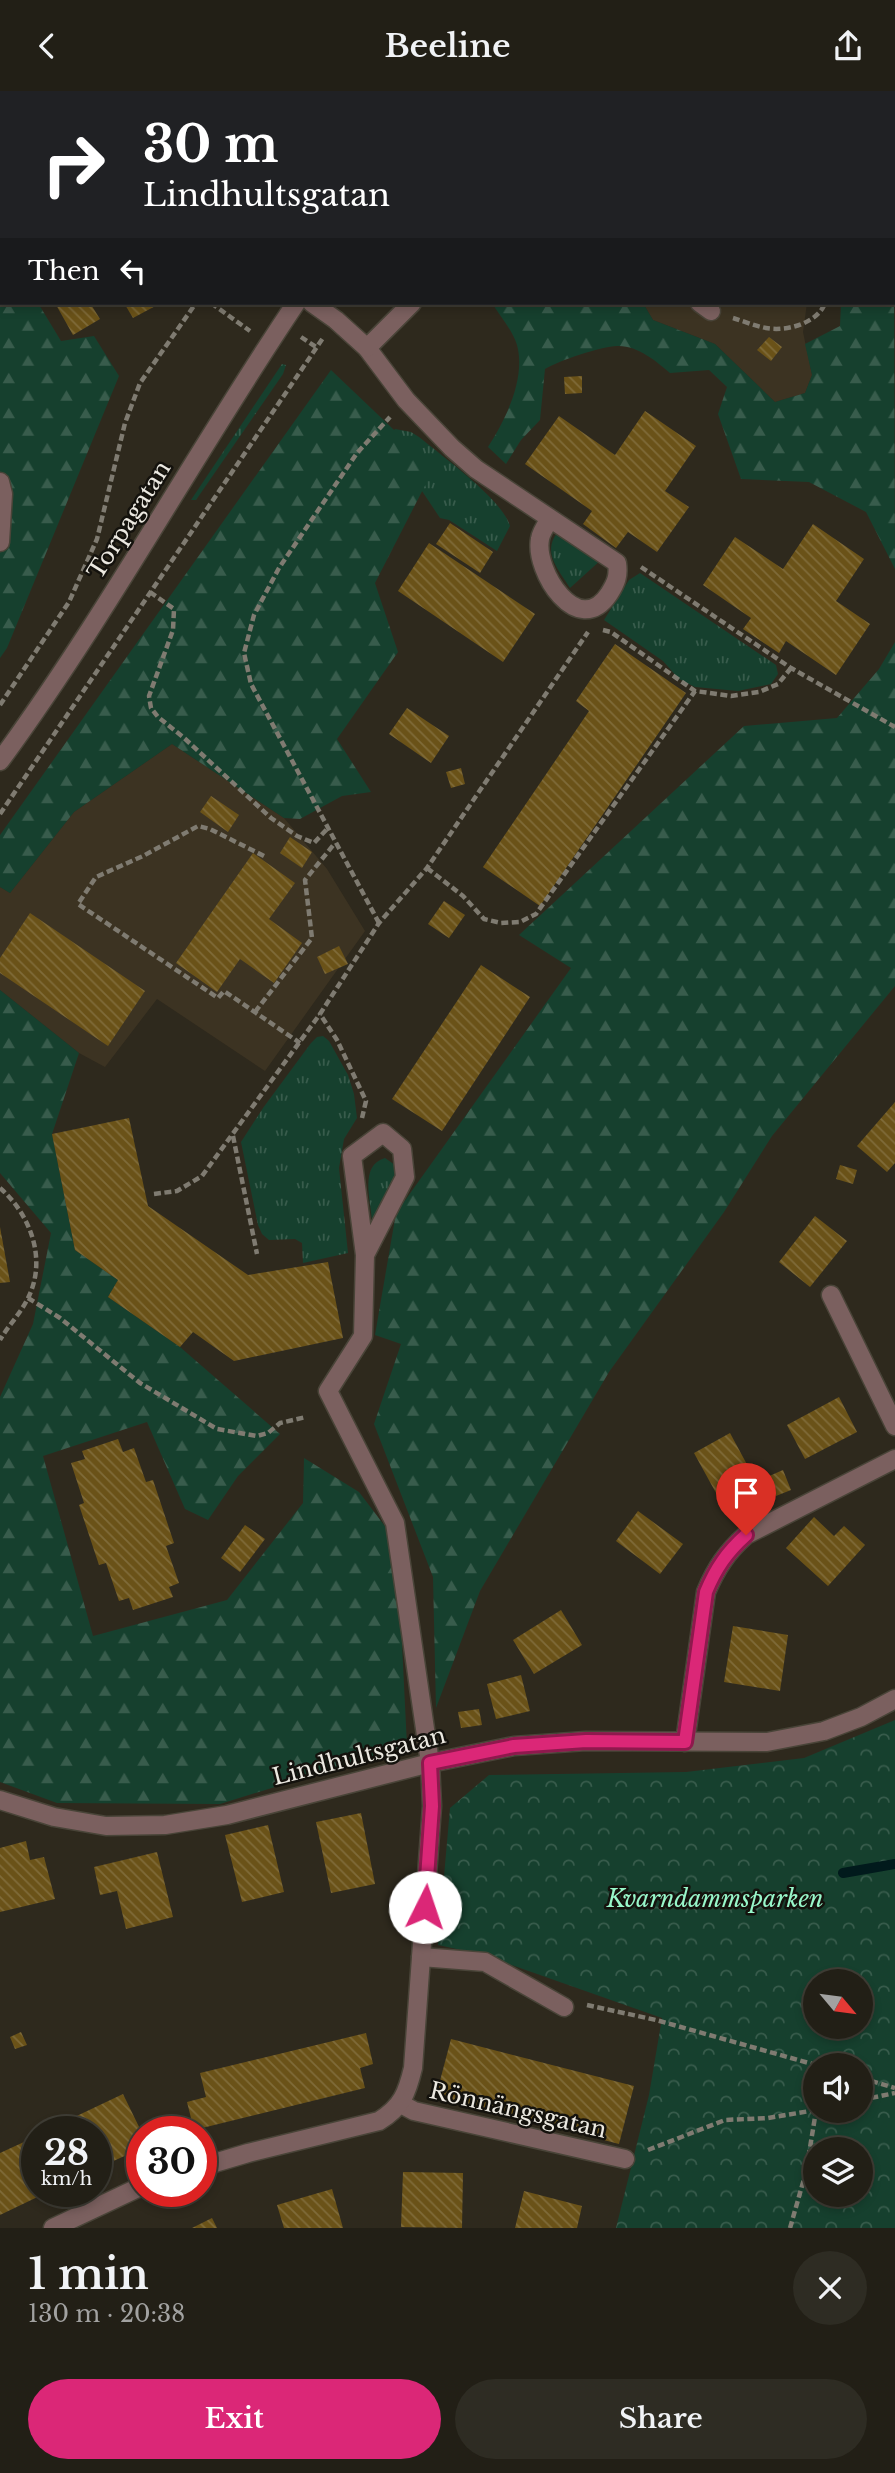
<!DOCTYPE html>
<meta charset="utf-8">
<style>
:root{--surface:#221f16;--page:#2e2c23;--text:#f1f3f6;--muted:#a2a2a1;--line:#3f3d35;--accent:#db2777}
body{margin:0;font-family:"Libre Baskerville",serif;background:var(--page);color:var(--text);height:100vh;display:flex;flex-direction:column;font-size:26px;white-space:nowrap}
*{box-sizing:border-box;margin:0}
p{font-size:23px;color:var(--muted)}
.icon{flex:none;width:38px;height:38px;fill:none;stroke:currentColor;stroke-width:2;stroke-linecap:round;stroke-linejoin:round}
.map{position:relative;height:2137px;overflow:hidden}
.side{display:flex;flex-direction:column;background:var(--surface);flex:1}
.side>*{flex:none}
.banner{position:absolute;left:0px;top:0px;width:896px;height:214px;box-shadow:0 4px 10px #0003,0 0 0 2px var(--line);background:#202124;color:#fff;overflow:hidden}
.needle{width:46px;rotate:119deg}
.fabs{position:absolute;left:803px;top:1878px;display:grid;gap:14px}
.fabs a{display:grid;place-items:center;width:70px;height:70px;border-radius:50%;background:var(--surface);box-shadow:0 4px 10px #0003,0 0 0 2px var(--line);font-size:35px}
.speed{position:absolute;left:21px;top:2025px;display:flex;gap:14px;font-size:35px;font-weight:700;text-align:center}
.speed>*{display:grid;place-content:center;width:91px;height:91px;border-radius:50%;background:var(--surface);box-shadow:0 4px 10px #0003,0 0 0 2px var(--line);line-height:1}
.speed small{font-size:18px;font-weight:400}
.speed .limit{border:10px solid #d22;background:#fff;color:#111}
.pin{position:absolute;display:grid;place-items:center;width:60px;height:60px;color:#fff;margin:-72px -30px;border-radius:50% 50% 50% 0;rotate:-45deg;box-shadow:0 0 7px #0007}
.pin .icon{rotate:45deg}
.me{position:absolute;width:77px;margin:-38px;rotate:4deg;stroke-linejoin:round;filter:drop-shadow(0 0 5px #0008)}
.turn{display:flex;align-items:center;gap:24px;height:147px;padding:0 28px;font-size:32px}
.turn .icon{width:91px;height:91px;stroke-width:2.5}
.turn b{display:block;font-size:49px;line-height:60px}
.then{display:flex;align-items:center;height:66px;padding:0 28px;background:#0003;gap:14px;font-size:26px}
.round{display:grid;place-items:center;flex:none;width:74px;height:74px;border-radius:37px;background:var(--page)}
.headline{display:flex;align-items:center;justify-content:space-between;height:119px;padding:0 28px}
h1{font-size:42px;font-weight:600;line-height:52px}
.primary-button{display:flex;gap:14px;margin-top:auto;padding:14px 28px}
.primary-button a{flex:1;height:80px;border-radius:42px;background:var(--accent);color:#fff;font-size:28px;font-weight:600;line-height:80px;text-align:center}
.primary-button a+a{background:var(--page);color:var(--text)}
header{display:flex;justify-content:space-between;align-items:center;height:91px;padding:0 28px;background:var(--surface);font-size:32px;font-weight:600}
.map>svg:first-child{display:block}
.built{fill:#3c3322}
.grass{fill:url(#grass-tufts)}
.forest{fill:url(#forest-firs)}
.park{fill:url(#park-crowns);fill-rule:evenodd}
.lines{fill:none;stroke-linecap:round;stroke-linejoin:round}
.stream{stroke:#011a1c;stroke-width:10}
.building{fill:url(#building-back-hatch)}
.minor-casing{stroke:#494438;stroke-width:21}
.path{stroke:#7f7b71;stroke-width:4.5;stroke-dasharray:7 3.5;stroke-linecap:butt}
.minor{stroke:#7b605f;stroke-width:18}
.route-casing{stroke:#8e194d;stroke-width:18}
.route{stroke:#db2777;stroke-width:12}
.labels{text-anchor:middle;stroke-width:5;stroke-linejoin:round;paint-order:stroke}
.street-label{font-size:23px;fill:#ece9e1;stroke:#14120d}
.park-label{font-size:23px;font-style:italic;fill:#98f7ca;stroke:#14120d}
</style>
<header><svg class="icon" aria-label="back" viewBox="0 0 24 24"><path d="M15 5l-7 7 7 7"/></svg>Beeline<svg class="icon" aria-label="share" viewBox="0 0 24 24"><path d="M12 15V3M7 8l5-5 5 5M5 13v7h14v-7"/></svg></header>
<div class="map">
<svg width="895" height="2137" viewBox="0 0 895 2137">
<defs>
<pattern id="grass-tufts" width="24" height="20" patternUnits="userSpaceOnUse" patternTransform="scale(1.75)"><rect width="24" height="20" fill="#16402e"/><path d="M3 7l-1-3M5 7V3M7 7l1-3M15 17l-1-3M17 17v-4M19 17l1-3" fill="none" stroke="#385c4c"/></pattern>
<pattern id="forest-firs" width="22" height="20" patternUnits="userSpaceOnUse" patternTransform="scale(1.75)"><rect width="22" height="20" fill="#16402e"/><path d="M5 1l3.5 6h-7zM16 11l3.5 6h-7z" fill="#385c4c"/></pattern>
<pattern id="park-crowns" width="20" height="18" patternUnits="userSpaceOnUse" patternTransform="scale(1.75)"><rect width="20" height="18" fill="#16402e"/><path d="M2 6a3 3 0 1 1 6 0M12 15a3 3 0 1 1 6 0" fill="none" stroke="#385c4c"/></pattern>
<pattern id="building-back-hatch" width="6" height="6" patternUnits="userSpaceOnUse" patternTransform="scale(1.75)"><rect width="6" height="6" fill="#6a5218"/><path d="M-1 5l2 2M0 0l6 6M5-1l2 2" fill="none" stroke="#7f6b39"/></pattern>
</defs>
<rect width="100%" height="100%" fill="#2e291d"/>
<!-- built -->
<g class="built">
<path d="M643,212H807L803,241L812,284L805,302L775,311L715,253L653,229Z"/>
<path d="M172,653L284,727L327,778L365,840L265,980L157,908L105,976L79,962L0,899V796L10,802L74,721Z"/>
</g>
<!-- grass -->
<g class="grass">
<path d="M282,273L286,274L283,283L196,409H191Z"/>
<path d="M395,338L411,341L419,346C442,365 502,408 510,435L497,460L449,429L440,427L404,373L393,341Z"/>
<path d="M557,442L602,468L570,497C559,479 542,462 557,442Z"/>
<path d="M640,482L776,574L778,583L771,593L738,600L695,596L679,588L663,570L604,529L629,489Z"/>
<path d="M323,945L329,950L348,984L354,1003L357,1027L344,1048L339,1077L348,1162L303,1172L302,1152L295,1148L269,1149L262,1143L258,1134L241,1051L263,1017L311,952L317,946Z"/>
<path d="M385,1067L395,1074V1090L375,1132L372,1130C371,1110 359,1074 385,1067Z"/>
</g>
<!-- forest -->
<g class="forest">
<path d="M0,0L57,2H2V212H38L61,250L94,245L119,285L7,557L0,567Z"/>
<path d="M894,197L895,478L866,421L809,391L741,388L718,323L727,296L709,279L670,282C656,270 637,254 617,255C602,255 558,270 545,278L540,329L521,349L506,373L488,356C506,328 526,287 517,254C513,240 500,225 492,212H643L653,229L715,253L775,311L805,302L812,284L805,253L840,235L841,212H894Z"/>
<path d="M331,279L434,377L375,492L398,561L337,648L371,701L342,705L300,728L284,727L172,653L74,721L10,802L0,796V744Z"/>
<path d="M895,551V895L772,1045L724,1121L609,1281L480,1500L436,1617L433,1486L374,1333L401,1253L375,1244L396,1122L571,877L519,844L744,635L837,627L879,578Z"/>
<path d="M0,899L79,962L52,1043L75,1159L118,1189L108,1206L180,1256L280,1343L238,1385L208,1429L185,1418L147,1331L43,1365L93,1545L227,1509L303,1412L304,1367L359,1401L397,1451L407,1655L220,1713L57,1712L0,1691V1306L33,1233L51,1142L0,1082Z"/>
</g>
<!-- park -->
<path class="park" d="M895,1629V2137H616L649,2004L662,1927L480,1863L438,1854L450,1717L489,1684L686,1681L804,1667ZM816,1890H861V1936H816ZM816,1974H861V2020H816ZM816,2058H861V2104H816Z"/>
<g class="lines">
<!-- stream -->
<path class="stream" d="M843,1782L895,1773"/>
</g>
<!-- building -->
<g class="building">
<path d="M55,212H90L100,228L73,244Z"/>
<path d="M124,212H161L133,227Z"/>
<path d="M769,246L782,256L771,270L757,259Z"/>
<path d="M582,285V302L565,303L564,286Z"/>
<path d="M645,320L696,355L665,400L689,416L657,461L628,441L616,457L583,433L592,420L525,373L559,325L615,364Z"/>
<path d="M450,432L493,461L480,482L436,453Z"/>
<path d="M813,433L864,468L836,510L870,533L836,584L786,550L779,562L743,538L751,527L703,494L735,446L783,478Z"/>
<path d="M429,452L535,523L503,571L398,500Z"/>
<path d="M615,553L686,602L540,815L483,776L589,620L576,610Z"/>
<path d="M407,617L449,645L431,672L389,643Z"/>
<path d="M461,677L465,693L451,697L446,681Z"/>
<path d="M211,705L239,724L228,741L200,721Z"/>
<path d="M290,746L312,761L302,777L280,762Z"/>
<path d="M253,762L295,792L269,828L302,852L274,892L240,868L217,901L176,872Z"/>
<path d="M444,810L465,824L449,847L428,833Z"/>
<path d="M30,822L145,900L108,955L0,882V867Z"/>
<path d="M339,855L348,873L325,883L317,866Z"/>
<path d="M481,874L530,906L442,1040L392,1008Z"/>
<path d="M895,1011V1072L887,1081L857,1055Z"/>
<path d="M129,1027L148,1115L248,1184L328,1171L343,1247L234,1270L193,1241L180,1256L108,1206L118,1189L75,1159L52,1043Z"/>
<path d="M840,1074L857,1079L853,1093L836,1088Z"/>
<path d="M815,1125L847,1150L810,1196L779,1171Z"/>
<path d="M0,1136L10,1191L0,1192Z"/>
<path d="M839,1306L857,1341L805,1368L787,1334Z"/>
<path d="M730,1342L757,1392L721,1411L694,1362Z"/>
<path d="M118,1348L123,1361L134,1357L146,1391L153,1389L174,1452L166,1455L179,1492L169,1496L173,1506L133,1519L129,1507L119,1510L106,1472L99,1474L79,1414L84,1412L71,1372L85,1368L82,1360Z"/>
<path d="M783,1379L791,1399L776,1405L767,1386Z"/>
<path d="M638,1420L683,1453L660,1483L616,1450Z"/>
<path d="M814,1426L834,1445L844,1435L865,1454L828,1495L786,1457Z"/>
<path d="M245,1434L265,1448L240,1481L221,1467Z"/>
<path d="M561,1519L582,1554L534,1583L513,1549Z"/>
<path d="M733,1535L788,1544L780,1600L724,1591Z"/>
<path d="M521,1584L530,1620L496,1628L487,1593Z"/>
<path d="M479,1618L482,1634L461,1637L458,1621Z"/>
<path d="M361,1722L375,1793L331,1802L316,1731Z"/>
<path d="M268,1734L284,1801L242,1811L225,1744Z"/>
<path d="M26,1750L30,1769L44,1766L55,1808L0,1821V1757Z"/>
<path d="M157,1761L173,1826L126,1838L117,1800L100,1804L94,1776Z"/>
<path d="M21,1941L27,1954L15,1958L10,1946Z"/>
<path d="M366,1942L373,1973L360,1977L365,1997L194,2039L187,2011L206,2006L200,1982Z"/>
<path d="M451,1948L634,1995L619,2053L436,2005Z"/>
<path d="M123,2003L142,2042V2057L96,2078V2040H45Z"/>
<path d="M37,2045V2100H50L0,2124V2062Z"/>
<path d="M403,2081L463,2082L462,2137L401,2136Z"/>
<path d="M332,2098L343,2137H284L277,2114Z"/>
<path d="M524,2100L582,2115L577,2137H515Z"/>
<path d="M212,2127L217,2137H192Z"/>
</g>
<g class="lines">
<defs>
<g id="minor">
<path d="M215,0V2"/>
<path d="M441,2L443,0"/>
<path d="M517,2L519,0"/>
<path d="M312,212L336,229L367,257L406,309L452,357L476,378L617,472C619,485 616,492 609,503C578,549 534,480 540,448C541,441 546,434 550,428"/>
<path d="M700,212L711,220"/>
<path d="M367,257L412,212"/>
<path d="M0,391L3,403L0,451"/>
<path d="M0,670C107,524 195,362 296,212"/>
<path d="M831,1204L895,1335"/>
<path d="M685,1651L706,1501C716,1477 727,1461 746,1444L895,1368"/>
<path d="M0,1709L54,1726L106,1735L165,1734L227,1724L430,1672L514,1655L586,1650L767,1651L824,1640L861,1626L895,1608"/>
<path d="M421,1866L485,1871L564,1916"/>
<path d="M401,2013L414,2020L625,2068"/>
<path d="M201,2076L248,2062L379,2030C402,2016 407,2002 413,1977L432,1715L430,1672L395,1432L328,1300L363,1245L365,1164L352,1065L383,1042L402,1058L405,1086L365,1164"/>
<path d="M53,2137L142,2095"/>
</g>
</defs>
<!-- minor casing -->
<use href="#minor" class="minor-casing"/>
<!-- path -->
<g class="path">
<path d="M94,0L95,2"/>
<path d="M254,0L255,2"/>
<path d="M680,0L682,2"/>
<path d="M354,2L355,0"/>
<path d="M211,212L250,240"/>
<path d="M733,227C743,230 755,235 766,237C786,241 818,232 825,212"/>
<path d="M301,246L316,256"/>
<path d="M641,476L791,577L895,636"/>
<path d="M150,501L174,518L173,539L149,605L151,617L158,626L183,646L271,727L297,745L314,752L327,738"/>
<path d="M603,539L611,541L695,600L731,605L759,601L778,593L791,577"/>
<path d="M0,614L69,511L97,448L125,332L140,292L196,212"/>
<path d="M0,723L323,247"/>
<path d="M264,765L210,738L198,735L143,765L96,786L78,813L218,907L224,900L300,952"/>
<path d="M427,777L463,805L484,828L501,832L520,831L536,823L695,600"/>
<path d="M379,832L251,593L244,562L254,524L279,477L357,362L390,326"/>
<path d="M255,921L312,847L305,789L335,752"/>
<path d="M362,1027L366,1010L337,949L320,923L379,832L427,777L588,541"/>
<path d="M233,1045L257,1163"/>
<path d="M0,1097C31,1124 48,1170 27,1209C20,1223 8,1235 0,1249"/>
<path d="M154,1103L177,1100L202,1085L320,923"/>
<path d="M28,1207L60,1227L140,1292L217,1338L257,1345L268,1342L280,1332L306,1326"/>
<path d="M587,1914L656,1929L816,1974"/>
<path d="M861,1987L895,1997"/>
<path d="M861,2009L895,2002"/>
<path d="M648,2059L725,2029L768,2027L816,2019"/>
<path d="M790,2137L806,2081L816,2020"/>
</g>
<!-- minor -->
<use href="#minor" class="minor"/>
</g>
<g class="lines">
<defs>
<path id="route" d="M425,1816L432,1715L430,1672L514,1655L586,1650L685,1651L706,1501C716,1477 727,1461 746,1444"/>
</defs>
<!-- route casing -->
<use href="#route" class="route-casing"/>
<!-- route -->
<use href="#route" class="route"/>
</g>
<g class="labels">
<!-- street labels -->
<g class="street-label">
<text transform="translate(129 429) rotate(-58)" y="8">Torpagatan</text>
<text transform="translate(359 1665) rotate(-14)" y="8">Lindhultsgatan</text>
<text transform="translate(518 2019) rotate(13)" y="8">Rönnängsgatan</text>
</g>
<!-- park labels -->
<g class="park-label">
<text x="715" y="1816">Kvarndammsparken</text>
</g>
</g>
</svg>
<div class="fabs">
<a><svg class="needle" viewBox="-14 -14 28 28"><path d="M0-13l5 13h-10z" fill="#e53935"/><path d="M0 13l5-13h-10z" fill="#a2a2a1"/></svg></a>
<a><svg class="icon" aria-label="sound" viewBox="0 0 24 24"><path d="M4 9h4l5-4v14l-5-4H4zM17 9q2 3 0 6"/></svg></a>
<a><svg class="icon" aria-label="layers" viewBox="0 0 24 24"><path d="M12 4l9 5-9 5-9-5zM3 14l9 5 9-5"/></svg></a>
</div>
<div class="speed"><div>28<small>km/h</small></div><div class="limit">30</div></div>
<div class="pin" style="left:746px;top:1444px;background:#d93025"><svg class="icon" aria-label="arrive" viewBox="0 0 24 24"><path d="M6 21V4h12l-3 4 3 4H6"/></svg></div>
<svg class="me" style="left:425px;top:1816px" viewBox="-20 -20 40 40"><circle r="19" fill="#fff"/><path d="M0-13L10 11 0 6-10 11z" fill="#db2777"/></svg>
<div class="banner">
<div class="turn"><svg class="icon" aria-label="right" viewBox="0 0 24 24"><path d="M7 20v-9h11M14 6l5 5-5 5"/></svg><div><b>30 m</b>Lindhultsgatan</div></div>
<div class="then">Then<svg class="icon" aria-label="left" viewBox="0 0 24 24"><path d="M17 20v-9H6M10 6l-5 5 5 5"/></svg></div>
</div>
</div>
<section class="side">
<div class="headline"><div><h1>1 min</h1><p>130 m · 20:38</p></div><a class="round"><svg class="icon" aria-label="close" viewBox="0 0 24 24"><path d="M6 6l12 12M18 6L6 18"/></svg></a></div>
<div class="primary-button"><a>Exit</a><a>Share</a></div>
</section>
